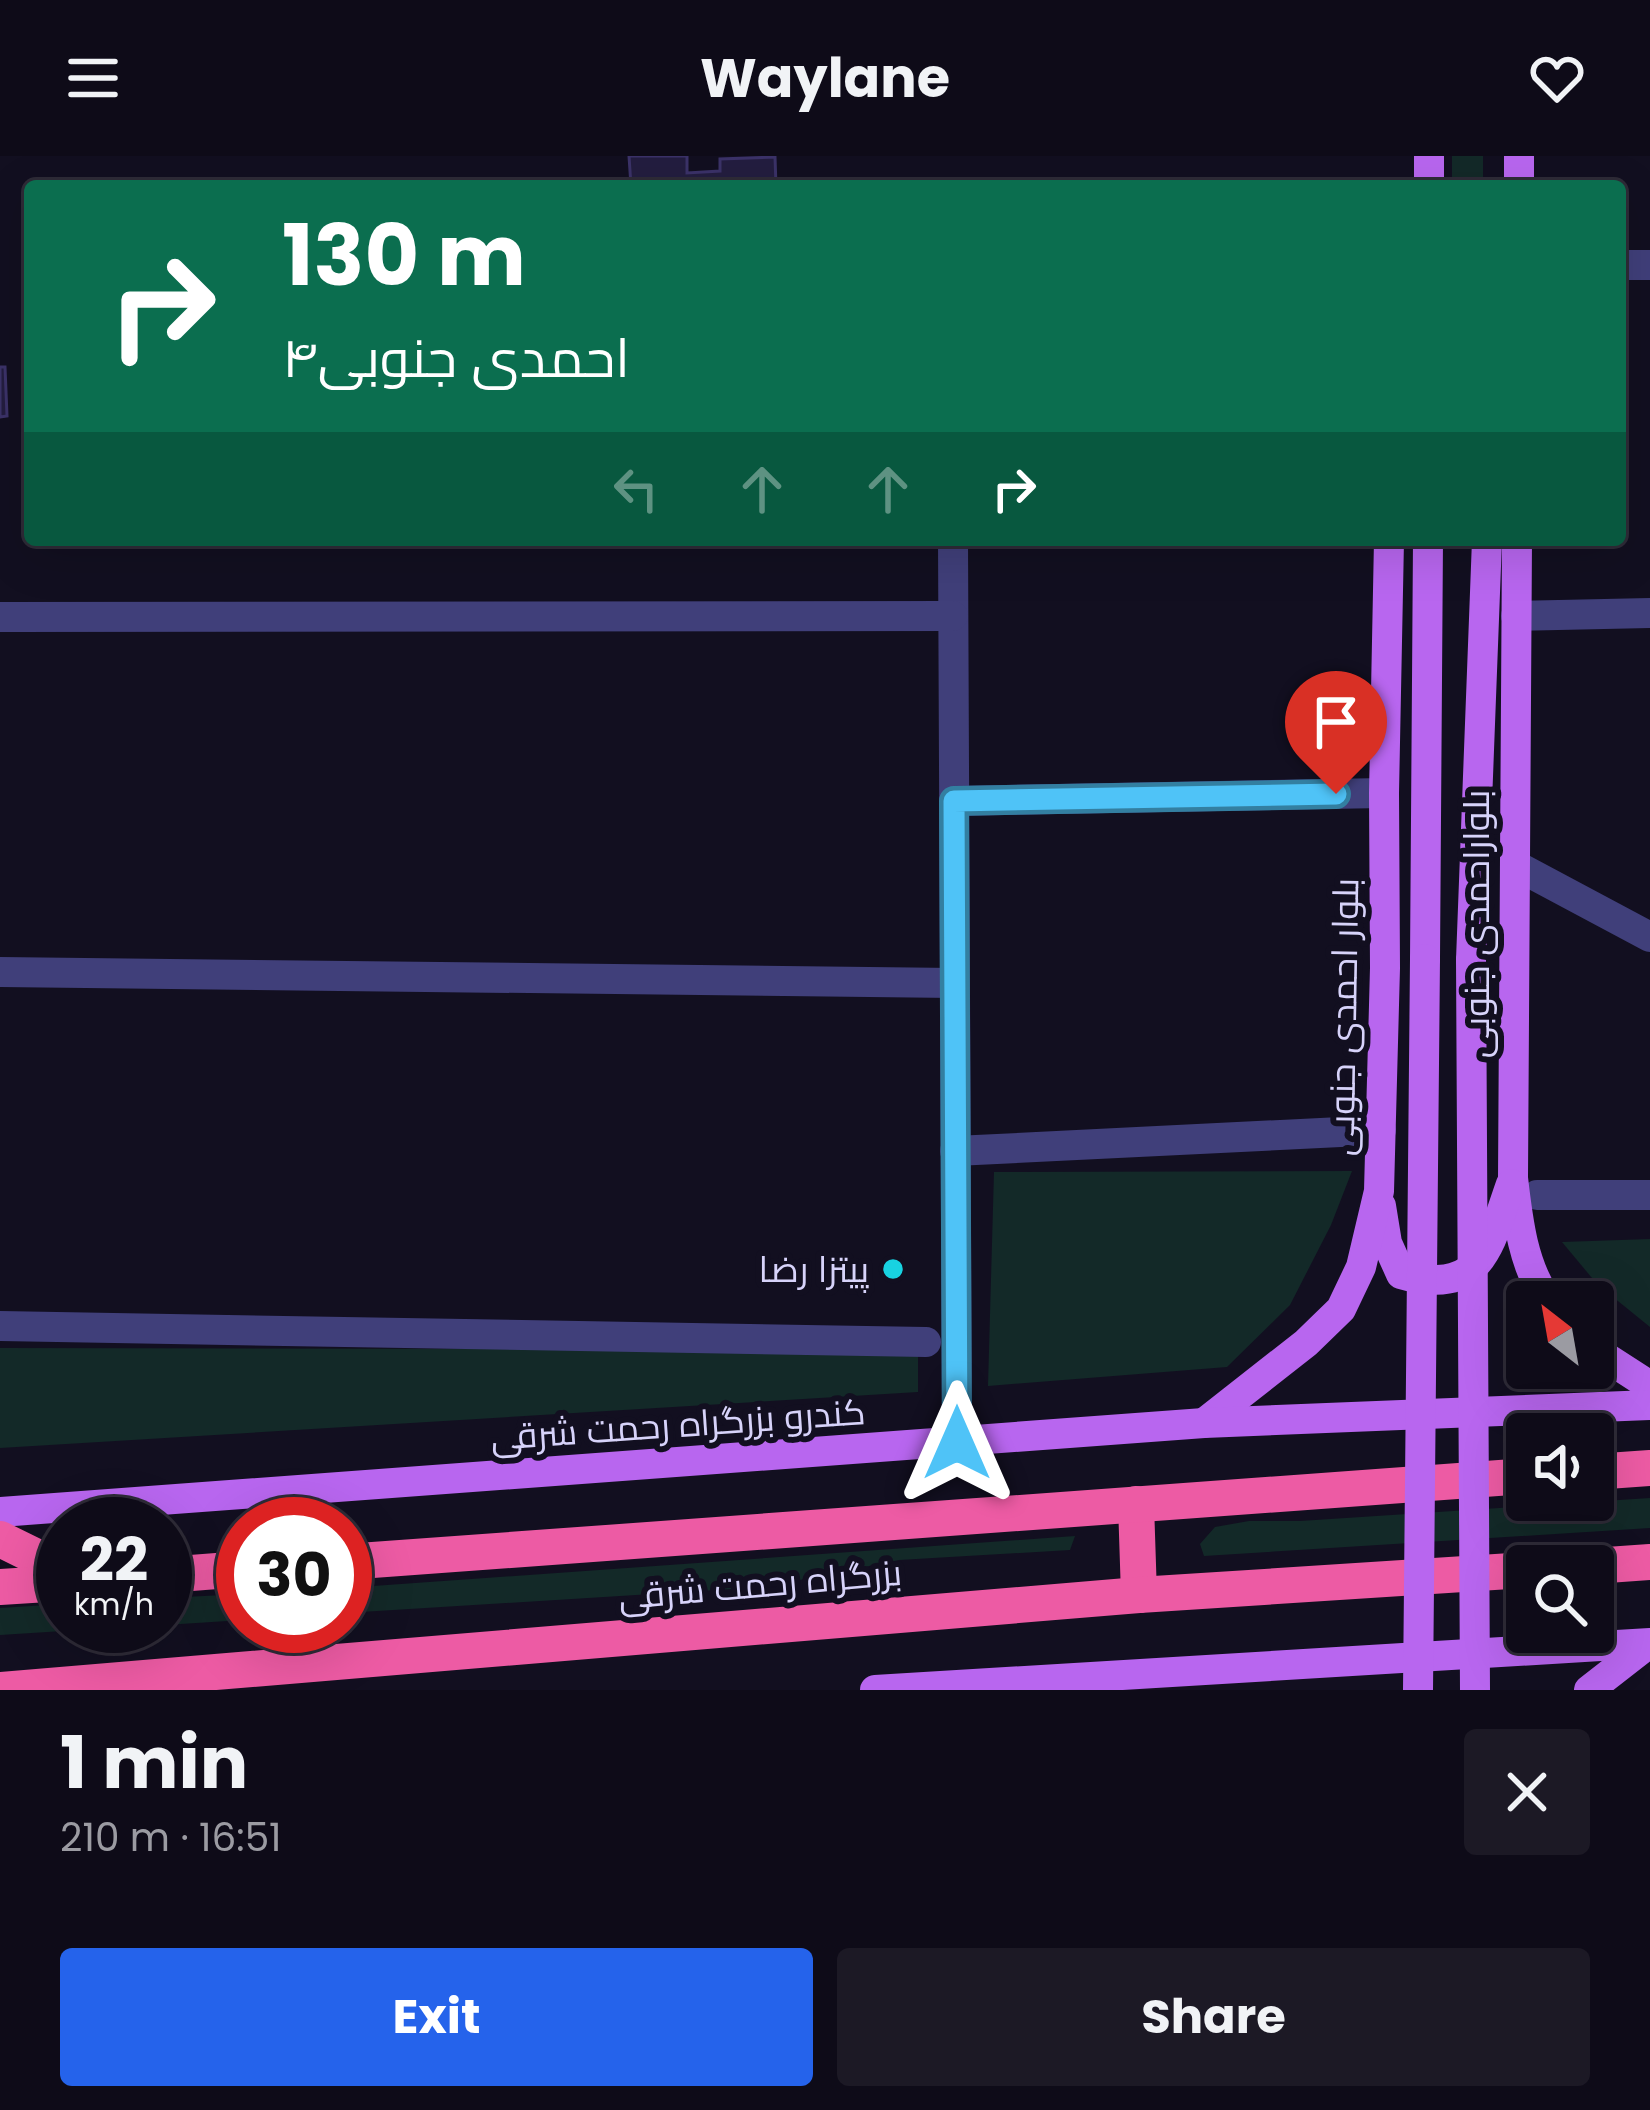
<!DOCTYPE html>
<meta charset="utf-8">
<style>
:root{--surface:#0e0b18;--page:#1c1925;--text:#f1f3f6;--muted:#9b9ba2;--line:#2e2b37;--accent:#2563eb}
body{margin:0;font-family:Poppins,Cairo,sans-serif;background:var(--page);color:var(--text);height:100vh;display:flex;flex-direction:column;font-size:45px;white-space:nowrap}
*{box-sizing:border-box;margin:0}
p{font-size:39px;color:var(--muted)}
.icon{flex:none;width:66px;height:66px;fill:none;stroke:currentColor;stroke-width:2;stroke-linecap:round;stroke-linejoin:round}
.map{position:relative;height:1534px;overflow:hidden}
.drawer{display:flex;flex-direction:column;background:var(--surface);flex:1}
.drawer>*{flex:none}
.top-card{position:absolute;left:24px;top:24px;width:1602px;height:366px;border-radius:12px;box-shadow:0 12px 48px #0002,0 0 0 3px var(--line);background:#0b6e4f;color:#fff;overflow:hidden}
.needle{width:78px;rotate:329deg}
.buttons{position:absolute;left:1506px;top:1125px;display:grid;gap:24px}
.buttons a{display:grid;place-items:center;width:108px;height:108px;border-radius:12px;background:var(--surface);box-shadow:0 12px 48px #0002,0 0 0 3px var(--line);font-size:60px}
.speed{position:absolute;left:36px;top:1341px;display:flex;gap:24px;font-size:60px;font-weight:700;text-align:center}
.speed>*{display:grid;place-content:center;width:156px;height:156px;border-radius:50%;background:var(--surface);box-shadow:0 12px 48px #0002,0 0 0 3px var(--line);line-height:1}
.speed small{font-size:30px;font-weight:400}
.speed .limit{border:18px solid #d22;background:#fff;color:#111}
.pin{position:absolute;display:grid;place-items:center;width:102px;height:102px;color:#fff;margin:-123px -51px;border-radius:50% 50% 50% 0;rotate:-45deg;box-shadow:0 0 12px #0007}
.pin .icon{rotate:45deg}
.me{position:absolute;width:132px;margin:-66px;rotate:0deg;stroke-linejoin:round;filter:drop-shadow(0 0 9px #0008)}
.turn{display:flex;align-items:center;gap:42px;height:252px;padding:0 60px;font-size:54px}
.turn .icon{width:156px;height:156px;stroke-width:2.5}
.turn b{display:block;font-size:84px;line-height:102px}
.lanes{display:flex;align-items:center;height:114px;padding:0 60px;background:#0003;justify-content:center;gap:60px;direction:ltr}
.lanes .off{opacity:.35}
.round{display:grid;place-items:center;flex:none;width:126px;height:126px;border-radius:12px;background:var(--page)}
.summary{display:flex;align-items:center;justify-content:space-between;height:204px;padding:0 60px}
h1{font-size:72px;font-weight:700;line-height:90px}
.primary-button{display:flex;gap:24px;margin-top:auto;padding:24px 60px}
.primary-button a{flex:1;height:138px;border-radius:12px;background:var(--accent);color:#fff;font-size:48px;font-weight:700;line-height:138px;text-align:center}
.primary-button a+a{background:var(--page);color:var(--text)}
header{display:flex;justify-content:space-between;align-items:center;height:156px;padding:0 60px;background:var(--surface);font-size:54px;font-weight:700}
.map>svg:first-child{display:block}
.green{fill:#132928}
.building{fill:#231d3f;stroke:#3b3268;stroke-width:3}
.lines{fill:none;stroke-linecap:round;stroke-linejoin:round}
.minor{stroke:#403f7a;stroke-width:30}
.major{stroke:#b866ef;stroke-width:30}
.highway{stroke:#ed5ba4;stroke-width:36}
.major-bridge{stroke:#b866ef;stroke-width:30}
.route-casing{stroke:#337fa1;stroke-width:30}
.route{stroke:#4fc3f7;stroke-width:21}
.poi-dot{fill:#18d2e1;stroke:#120f20;stroke-width:4.5}
.labels{text-anchor:middle;stroke-width:12;stroke-linejoin:round;paint-order:stroke}
.street-label{font-size:36px;fill:#d7d3fa;stroke:#120f20}
.poi-label{font-size:36px;fill:#d7d3fa;stroke:#120f20;text-anchor:end}
</style>
<header><svg class="icon" aria-label="menu" viewBox="0 0 24 24"><path d="M4 6h16M4 12h16M4 18h16"/></svg>Waylane<svg class="icon" aria-label="heart" viewBox="0 0 24 24"><path d="M12 20l-8-8c-3-5 5-10 8-4 3-6 11-1 8 4z"/></svg></header>
<div class="map">
<svg width="1650" height="1534" viewBox="0 0 1650 1534">
<rect width="100%" height="100%" fill="#120f20"/>
<!-- green -->
<g class="green">
<rect x="1452" y="0" width="31" height="30"/>
<path d="M1352,1015L1331,1069L1290,1149L1227,1211L988,1230L994,1016Z"/>
<path d="M1650,1083V1171L1597,1128L1562,1086Z"/>
<path d="M0,1192L918,1194V1236L0,1292Z"/>
<path d="M1650,1342V1372L1204,1400L1200,1388L1215,1371L1249,1365H1300Z"/>
<path d="M1075,1380L1070,1394L899,1404L765,1431L345,1457V1432Z"/>
<path d="M243,1438V1464L165,1469V1442Z"/>
<path d="M63,1448V1470H142L0,1479V1452Z"/>
</g>
<!-- building -->
<g class="building">
<path d="M629,0H687V17L720,15V3L775,1L776,30H631Z"/>
<path d="M0,211H5L7,260L0,261Z"/>
</g>
<g class="lines">
<!-- minor -->
<g class="minor">
<path d="M1620,109H1650"/>
<path d="M953,384L957,1287"/>
<path d="M1516,460L1650,457"/>
<path d="M0,461L953,460"/>
<path d="M954,645L1384,637"/>
<path d="M1515,709L1650,781"/>
<path d="M0,816L955,827"/>
<path d="M955,995L1381,974"/>
<path d="M1537,1039H1650"/>
<path d="M0,1170L926,1186"/>
</g>
<!-- major -->
<g class="major">
<path d="M1429,0V30"/>
<path d="M1519,30V0"/>
<path d="M1517,384L1513,1022C1518,1066 1523,1109 1548,1146"/>
<path d="M1425,803L1428,384"/>
<path d="M1471,804L1487,384"/>
<path d="M1381,1050L1387,1087L1401,1118C1482,1142 1489,1090 1511,1028"/>
<path d="M1593,1193L1650,1230"/>
<path d="M1204,1267L1306,1187L1341,1153L1361,1111L1379,1035L1385,812L1384,637L1389,384"/>
<path d="M0,1356L1204,1267L1650,1249"/>
<path d="M875,1534L1650,1487"/>
<path d="M1589,1534L1648,1488"/>
</g>
<!-- highway -->
<g class="highway">
<path d="M1593,1316L1650,1312"/>
<path d="M1136,1348L1139,1439"/>
<path d="M0,1383L63,1414"/>
<path d="M345,1406L1527,1320"/>
<path d="M1593,1410L1650,1406"/>
<path d="M165,1419L243,1413"/>
<path d="M0,1431L63,1427"/>
<path d="M0,1534L1139,1439L1527,1414"/>
</g>
<!-- major-bridge -->
<g class="major-bridge">
<path d="M1471,804L1475,1534"/>
<path d="M1418,1534L1425,803"/>
</g>
</g>
<g class="lines">
<defs>
<path id="route" d="M957,1287L954,645L1336,638"/>
</defs>
<!-- route casing -->
<use href="#route" class="route-casing"/>
<!-- route -->
<use href="#route" class="route"/>
</g>
<!-- markers -->
<circle class="poi-dot" cx="893" cy="1113" r="12"/>
<g class="labels">
<!-- street labels -->
<g class="street-label">
<text transform="translate(1476 768) rotate(-90)" y="13">بلواراحمدی جنوبی</text>
<text transform="translate(1343 861) rotate(-89)" y="13">بلوار احمدی جنوبی</text>
<text transform="translate(678 1268) rotate(-4)" y="13">کندرو بزرگراه رحمت شرقی</text>
<text transform="translate(760 1428) rotate(-5)" y="13">بزرگراه رحمت شرقی</text>
</g>
<!-- poi labels -->
<g class="poi-label">
<text x="869" y="1126">پیتزا رضا</text>
</g>
</g>
</svg>
<div class="buttons">
<a><svg class="needle" viewBox="-14 -14 28 28"><path d="M0-13l5 13h-10z" fill="#e53935"/><path d="M0 13l5-13h-10z" fill="#9b9ba2"/></svg></a>
<a><svg class="icon" aria-label="sound" viewBox="0 0 24 24"><path d="M4 9h4l5-4v14l-5-4H4zM17 9q2 3 0 6"/></svg></a>
<a><svg class="icon" aria-label="search" viewBox="0 0 24 24"><circle cx="10" cy="10" r="6"/><path d="M15 15l6 6"/></svg></a>
</div>
<div class="speed"><div>22<small>km/h</small></div><div class="limit">30</div></div>
<div class="pin" style="left:1336px;top:638px;background:#d93025"><svg class="icon" aria-label="arrive" viewBox="0 0 24 24"><path d="M6 21V4h12l-3 4 3 4H6"/></svg></div>
<svg class="me" style="left:957px;top:1287px" viewBox="-20 -20 40 40"><path d="M0-17L14 15 0 8-14 15z" fill="#4fc3f7" stroke="#fff" stroke-width="4"/></svg>
<div class="top-card">
<div class="turn"><svg class="icon" aria-label="right" viewBox="0 0 24 24"><path d="M7 20v-9h11M14 6l5 5-5 5"/></svg><div><b>130 m</b>احمدی جنوبی۴</div></div>
<div class="lanes"><svg class="icon off" aria-label="left" viewBox="0 0 24 24"><path d="M17 20v-9H6M10 6l-5 5 5 5"/></svg><svg class="icon off" aria-label="ahead" viewBox="0 0 24 24"><path d="M12 20V5M6 11l6-6 6 6"/></svg><svg class="icon off" aria-label="ahead" viewBox="0 0 24 24"><path d="M12 20V5M6 11l6-6 6 6"/></svg><svg class="icon" aria-label="right" viewBox="0 0 24 24"><path d="M7 20v-9h11M14 6l5 5-5 5"/></svg></div>
</div>
</div>
<section class="drawer">
<div class="summary"><div><h1>1 min</h1><p>210 m · 16:51</p></div><a class="round"><svg class="icon" aria-label="close" viewBox="0 0 24 24"><path d="M6 6l12 12M18 6L6 18"/></svg></a></div>
<div class="primary-button"><a>Exit</a><a>Share</a></div>
</section>
